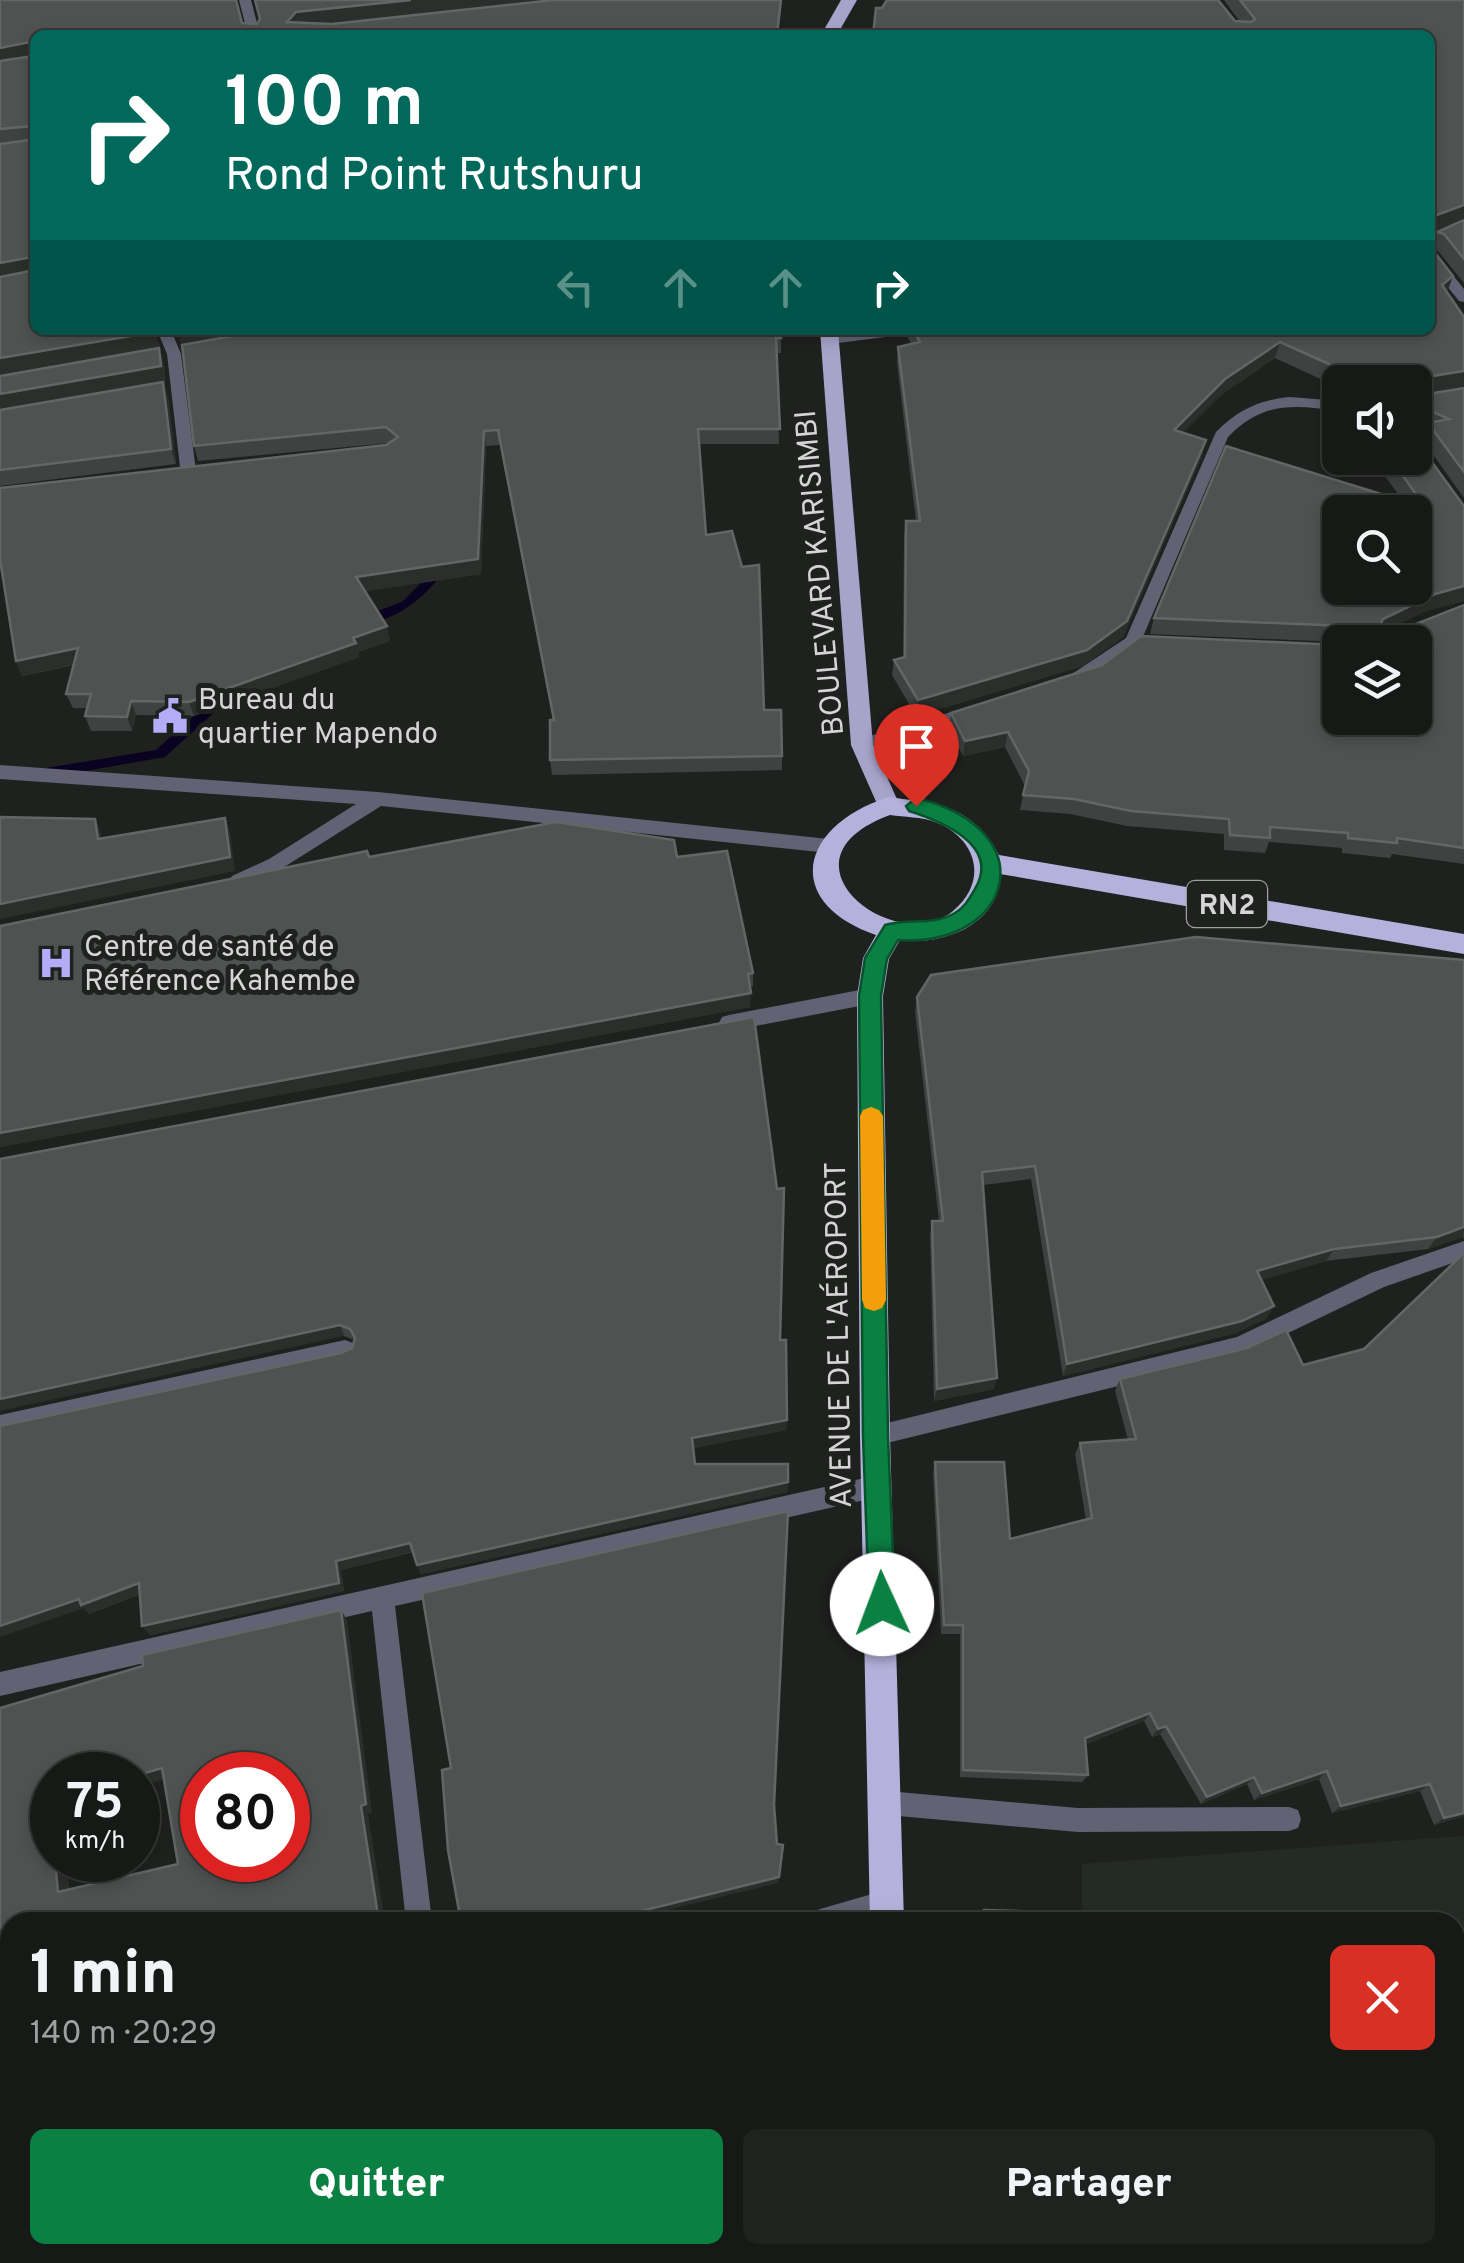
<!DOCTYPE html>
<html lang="fr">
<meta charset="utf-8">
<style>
:root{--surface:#171917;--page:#202220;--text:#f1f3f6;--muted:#9ea0a1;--line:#363836;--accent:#0b8043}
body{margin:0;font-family:Overpass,sans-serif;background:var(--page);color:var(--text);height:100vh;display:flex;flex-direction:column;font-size:38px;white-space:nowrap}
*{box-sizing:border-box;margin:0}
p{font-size:32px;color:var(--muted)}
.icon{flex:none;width:55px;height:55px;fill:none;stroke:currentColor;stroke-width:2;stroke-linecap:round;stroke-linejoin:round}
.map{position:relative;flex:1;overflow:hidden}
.drawer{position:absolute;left:0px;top:1912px;width:1465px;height:352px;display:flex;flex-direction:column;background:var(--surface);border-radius:30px 30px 0 0;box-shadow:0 5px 15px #0003,0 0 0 2px var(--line)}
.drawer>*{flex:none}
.top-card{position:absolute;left:30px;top:30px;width:1405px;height:305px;border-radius:15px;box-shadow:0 5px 15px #0003,0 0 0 2px var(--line);background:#00695c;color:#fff;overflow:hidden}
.tools{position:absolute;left:1322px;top:365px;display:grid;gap:20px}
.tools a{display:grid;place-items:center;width:110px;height:110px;border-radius:15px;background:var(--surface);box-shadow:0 5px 15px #0003,0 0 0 2px var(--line);font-size:50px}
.speed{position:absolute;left:30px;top:1752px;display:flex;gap:20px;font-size:50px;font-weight:700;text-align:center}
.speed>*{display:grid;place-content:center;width:130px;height:130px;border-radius:50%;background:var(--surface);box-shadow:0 5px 15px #0003,0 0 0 2px var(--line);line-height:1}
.speed small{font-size:25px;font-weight:400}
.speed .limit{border:15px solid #d22;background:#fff;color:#111}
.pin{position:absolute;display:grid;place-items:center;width:85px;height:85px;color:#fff;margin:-102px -42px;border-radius:50% 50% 50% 0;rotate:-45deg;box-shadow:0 0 10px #0007}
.pin .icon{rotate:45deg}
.me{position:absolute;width:110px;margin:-55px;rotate:358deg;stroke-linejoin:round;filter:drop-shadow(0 0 8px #0008)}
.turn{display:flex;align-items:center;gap:35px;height:210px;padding:0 30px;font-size:45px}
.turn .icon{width:130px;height:130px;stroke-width:2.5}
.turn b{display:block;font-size:70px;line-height:85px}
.lanes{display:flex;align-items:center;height:95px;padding:0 30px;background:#0003;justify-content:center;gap:50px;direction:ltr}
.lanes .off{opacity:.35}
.round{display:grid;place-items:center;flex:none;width:105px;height:105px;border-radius:15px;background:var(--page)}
.summary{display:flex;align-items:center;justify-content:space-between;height:170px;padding:0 30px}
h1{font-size:60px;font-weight:800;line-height:75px}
.cta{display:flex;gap:20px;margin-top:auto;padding:20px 30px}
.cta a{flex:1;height:115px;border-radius:15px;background:var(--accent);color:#fff;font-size:40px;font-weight:800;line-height:115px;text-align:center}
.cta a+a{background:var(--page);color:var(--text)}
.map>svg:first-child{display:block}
.built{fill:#242b27}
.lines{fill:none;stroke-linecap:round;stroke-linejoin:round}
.stream{fill:#0a0221;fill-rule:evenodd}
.minor{fill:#636274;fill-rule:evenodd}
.primary{fill:#a7a4ca;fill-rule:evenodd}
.trunk{fill:#b4b1dc;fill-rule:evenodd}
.wall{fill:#3f4240}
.shaded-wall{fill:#2c2e2c}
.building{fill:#4f5250;stroke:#646665;stroke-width:2.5;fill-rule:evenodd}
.route{fill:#0b8043;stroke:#07532c;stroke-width:2.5}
.slow{fill:#f59e0b}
.labels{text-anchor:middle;stroke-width:10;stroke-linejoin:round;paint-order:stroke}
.shield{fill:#1f211f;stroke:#9e9f9e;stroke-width:2.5}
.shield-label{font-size:28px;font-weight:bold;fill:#d4d5d4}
.street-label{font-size:30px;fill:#d4d5d4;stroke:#1f211f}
.poi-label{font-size:30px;fill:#d4d5d4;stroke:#1f211f;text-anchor:start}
</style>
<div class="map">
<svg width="1464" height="2263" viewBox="0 0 1464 2263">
<rect width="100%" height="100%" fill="#1f211f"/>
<!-- built -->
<path class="built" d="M1464,1836V2263H958L957,2255H1455V1922H1082V1864Z"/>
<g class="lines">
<!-- stream -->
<g class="stream">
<path d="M429,563L435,567L438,579C419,603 389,624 358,624V618L402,602L426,578L423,567Z"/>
<path d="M221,694L227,699L226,702L165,757L46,778L39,773L46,768L156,750L216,696Z"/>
</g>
<!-- minor -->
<g class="minor">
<path d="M239,0H251L260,35H248Z"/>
<path d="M1430,252L1435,253L1464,289V302L1459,301L1430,265Z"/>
<path d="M157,330H171L181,354L196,471L193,475L169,479L161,474L164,470L180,467L167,354Z"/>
<path d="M874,330H916L909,334L830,344L823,340L830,336Z"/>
<path d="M1290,397L1340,401V411C1293,405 1263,401 1228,437L1139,646L1084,682H1072V674L1126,638L1216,432C1238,410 1259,400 1290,397Z"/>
<path d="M975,705L981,707L984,711L981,715L862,751L853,745L856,740Z"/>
<path d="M0,765L378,792L829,839L838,846L829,853L381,806L281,869L238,888L229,881L232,876L269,859L356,804L0,779Z"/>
<path d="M870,988L880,996L870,1004L729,1031L722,1029L719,1023L722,1017L729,1015Z"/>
<path d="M1464,1241V1259L1384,1287L1240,1356L875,1446L867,1443L864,1436L867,1429L875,1426L1237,1337L1371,1273Z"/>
<path d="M345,1340L353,1343L356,1350L353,1357L345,1360L0,1435V1415Z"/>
<path d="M878,1475L886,1478L889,1486L886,1494L878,1497L395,1606L432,1922H406L372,1611L0,1696V1672Z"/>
<path d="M887,1791L1078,1808L1289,1807L1298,1810L1301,1819L1298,1828L1289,1831L1078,1832L887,1815L878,1812L875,1803L878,1794Z"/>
<path d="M886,1890L895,1894L899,1903L895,1912C866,1924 837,1924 807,1922L811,1913L820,1909Z"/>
<path d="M10,2146V2174L0,2177V2149Z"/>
<path d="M443,2255H471L472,2263H444Z"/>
</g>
<!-- primary -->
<g class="primary">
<path d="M841,0H857L837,35H821Z"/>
<path d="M820,330H838L873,745L900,806L889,814L878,806L851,745Z"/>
</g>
<!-- trunk -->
<g class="trunk">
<path d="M889,797C939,804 973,806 999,855L1464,934V954L1000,874C1000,925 942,946 900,940L889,959L883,996L890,1436L904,1922H870L860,1436L857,996L863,958L876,935C779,901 802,824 889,797ZM890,815C904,817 922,817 935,822C977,838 989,881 953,911C895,959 768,860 890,815Z"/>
<rect x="877" y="2255" width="38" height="8"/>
</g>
</g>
<!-- wall -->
<g class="wall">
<path d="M0,0L257,24L260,20L254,0H782L35,35L160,347L0,374Z"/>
<path d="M1224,0H1464V220L1433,231L1432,246L1437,232L1464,220V283L1438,251L1432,249L1447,293L1464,386L1419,394L1422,395L1464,388V498L1422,439L1427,428L1415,423V382H1340V388L1275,358L1221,395L1183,432L1206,440L1202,456L1123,637L1083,666L916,716L892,675L894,660L903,657L904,537L906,521H916L897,363L898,347L911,344L908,338V330H1430L1235,21L1240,22Z"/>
<path d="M781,330V353H777L779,444H699L706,535L764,710L782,756V770L552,775L550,760L553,720L500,445L486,446L481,574L365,591L390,641L358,652L359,657L194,716L136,715L132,731H91L85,716L87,708H73L66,694L74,665L22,676L16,661L1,568L0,572V488L386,445L389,443L198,461L194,446Z"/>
<path d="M168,397L176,464L0,486V410Z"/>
<path d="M1418,443L1464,506V601L1428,610L1392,627L1406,628L1464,605V864L1392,854L1390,858L1342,853V848L1269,842L1265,853L1224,850V834L1127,826L1070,814L1020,810L1025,786L1005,747L963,756L949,729L951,713L1340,645L1415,642H1340L1150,634L1154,618L1403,501L1372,458H1415Z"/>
<path d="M369,857H677L753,973V986L750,987V1007L0,1147V926Z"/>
<path d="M1464,960V1239L1463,1237L1428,1249L1326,1261L1261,1280L1267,1318L1236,1333L1063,1376L1031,1179L983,1185L994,1389L934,1401L930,1234L932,1221H939L915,1012L917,997Z"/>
<path d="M0,1159L780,1340L787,1420L786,1430L693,1448L695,1464L788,1482L787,1492L421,1574L413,1552L341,1570L344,1591L150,1635L140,1594L89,1614L84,1608L341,1353L352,1348L354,1340L344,1336Z"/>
<path d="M1364,1349L1464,1816L1434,1825L1420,1791L1332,1813L1319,1779L1254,1800L1247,1784L1201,1804L1160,1734L1152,1737L1144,1721L1086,1744L1088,1775L1082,1782L960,1777V1634H941L933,1473L935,1462L1010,1539L1086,1520L1075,1454L1080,1443L1128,1440L1115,1391L1120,1379L1303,1365Z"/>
</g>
<!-- shaded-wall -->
<g class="shaded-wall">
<path d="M411,0H554L292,35L287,22L296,12Z"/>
<path d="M30,42L35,57L0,64V48Z"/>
<path d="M1464,205V220L1430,232L1434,216Z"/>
<path d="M32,257L35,273L0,279V263Z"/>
<path d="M1453,276L1447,293L1442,285Z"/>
<path d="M177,330H263L181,344Z"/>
<path d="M155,332L160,347L0,374V358Z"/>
<path d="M1280,342L1275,358L1221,395L1170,446L1174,430L1225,379Z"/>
<path d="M159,348L164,363L166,381L0,410V394Z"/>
<path d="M1464,371V386L1415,394L1420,378Z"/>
<path d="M163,382L168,397L176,464L171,449Z"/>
<path d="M484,431L486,446L481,574L360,592L356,577Z"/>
<path d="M1206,440L1202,456L1123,637L1083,666L916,716L918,700Z"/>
<path d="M1464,586V601L1428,610L1376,635L1383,619L1435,594Z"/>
<path d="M387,626L390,641L358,652L359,657L194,716L189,702Z"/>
<path d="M78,648L84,662L22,676L16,661Z"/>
<path d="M131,701L136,715L132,731L127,717Z"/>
<path d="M1008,732L1005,747L963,756L965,741Z"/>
<path d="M225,818L230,832L235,871L0,919V904Z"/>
<path d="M95,819L101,833L104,853L98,839Z"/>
<path d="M751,993L750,1007L0,1147V1133Z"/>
<path d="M1464,1227L1463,1237L1428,1249L1437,1237Z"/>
<path d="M1334,1249L1326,1261L1250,1284L1257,1271Z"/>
<path d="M1274,1306L1267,1318L1236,1333L1063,1376L1067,1364Z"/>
<path d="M340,1325L344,1336L0,1411V1399Z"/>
<path d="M997,1378L994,1389L934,1401L937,1389Z"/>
<path d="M787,1420L786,1430L692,1448V1438Z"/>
<path d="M788,1482L787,1492L421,1574L417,1565Z"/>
<path d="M410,1543L414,1551L341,1570L344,1591L150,1635L142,1626L336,1561Z"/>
<path d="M139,1583L146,1591L89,1614L84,1608L0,1637V1626L79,1599Z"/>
<path d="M341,1610L347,1620L372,1813L368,1814L385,1922H379L361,1806Z"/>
<path d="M1150,1713L1144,1721L1080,1746L1085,1738Z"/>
<path d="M1166,1726L1160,1734L1152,1737L1158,1729Z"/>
<path d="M162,1768L172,1777L138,1787V1775Z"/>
<path d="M1327,1771L1319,1779L1254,1800L1262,1793Z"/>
<path d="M1254,1777L1247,1784L1201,1804L1207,1797Z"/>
<path d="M1430,1784L1420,1791L1332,1813L1341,1806Z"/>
<path d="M52,1800V1835L49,1801Z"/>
<path d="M1464,1813V1816L1434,1825L1444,1818Z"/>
<path d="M55,1860H66L71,1899L58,1892Z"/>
<path d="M779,1877L778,1883L630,1919L629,1914Z"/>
<path d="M10,1966V1975L0,1977V1968Z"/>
<path d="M120,2255H125L126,2263H120Z"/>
<path d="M412,2255H419L420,2263H413Z"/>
</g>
<!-- building -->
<g class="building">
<path d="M0,0H236L242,23L257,24L260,19L255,0H411L296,12L287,22L332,24L554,0H781L777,35H35V330H155V332L0,358V277L30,271L32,257L0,263V144L30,140L33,126L0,129V61L33,56L34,46L30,42L0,48Z"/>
<path d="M887,0H1218L1235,21L1251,22L1255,19L1240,0H1464V205L1434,216L1432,249L1453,276L1442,285L1464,317V371L1420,378L1417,392L1422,395L1464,388V472L1428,423L1449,419L1415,404V382H1369L1280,342L1225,379L1174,430L1206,440L1127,621L1087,650L918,700L894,660L905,657L906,521H920L898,347L920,342L913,330H1430V35H873L876,8H882Z"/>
<path d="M1464,220V259L1444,234L1437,232Z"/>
<path d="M265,330H781V338H776L780,429H698L706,535L732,531L742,567L759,565L764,710H781L782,756L550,760V720H554L498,430L484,431L478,559L356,577L387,626L353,638L356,643L189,702L131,701L127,717L85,716L91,694H66L78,648L16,661L0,559V488L386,445L398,437L386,427L194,446L182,345Z"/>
<path d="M159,348L161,366L0,394V376Z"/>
<path d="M163,382L171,449L0,470V410Z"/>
<path d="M1417,425L1418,443L1464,506V586L1435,594L1383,619L1379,627L1406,628L1464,605V848L1397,838V843L1348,838V833L1270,827V838L1230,835L1229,819L1131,811L1074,799L1023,795L1029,771L1008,732L965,741L951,713L1102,665L1141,636L1340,645V718H1415V642H1349L1350,630L1346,626L1154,618L1226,446L1426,508L1390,458H1415V426ZM1340,512H1415V588H1340Z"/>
<path d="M0,817L95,819L98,839L225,818L230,857L0,904Z"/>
<path d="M556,822L674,840L677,857L727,851L753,973L748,974L751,993L0,1133V926L367,851L369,857Z"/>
<path d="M1196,937L1464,960V1227L1437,1237L1334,1249L1257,1271L1274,1306L1242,1321L1067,1364L1035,1166L982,1172L997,1378L937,1389L932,1221H943L917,997L931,975Z"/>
<path d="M754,1017L777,1189L784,1188L780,1340H786L787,1420L692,1438L695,1464H788V1482L417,1565L410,1543L336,1561L339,1583L142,1626L139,1583L81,1605L79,1599L0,1626V1426L341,1353L352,1348L355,1338L350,1329L340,1325L0,1399V1159Z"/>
<path d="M1464,1253V1813L1444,1818L1430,1784L1341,1806L1327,1771L1262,1793L1254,1777L1207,1797L1166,1726L1158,1729L1150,1713L1085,1738L1088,1775L963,1770V1625H944L935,1462H1004L1010,1539L1092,1518L1080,1443L1136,1439L1120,1379L1247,1348L1286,1330L1303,1365L1364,1349Z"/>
<path d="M788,1511L774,1805L777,1844L783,1845L779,1877L629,1914L631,1922H461L448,1850L442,1770L451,1768L422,1593Z"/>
<path d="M341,1610L366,1804L361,1806L379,1922H10V1966L0,1968V1708L143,1666L142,1655ZM162,1768L178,1864L58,1892L55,1860H52V1835L49,1801L52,1800V1775H138ZM202,1775H288V1860H202Z"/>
<path d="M984,1910L1051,1912V1922H985Z"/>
<path d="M34,2255H120V2263H29V2256Z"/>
<path d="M215,2255H412L413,2263H216Z"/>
<path d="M502,2255H606L577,2263H504Z"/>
<path d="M675,2255H784V2263H674Z"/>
</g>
<!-- route -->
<path class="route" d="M916,798C1048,830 1012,948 898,940L887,959L881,996L888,1436L895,1604L891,1614L882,1618L872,1614L869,1604L863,1436L859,996L865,958L885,925C907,918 933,926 955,913C965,907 969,899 975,889C1001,845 941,821 909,811L906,806Z"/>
<!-- slow -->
<path class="slow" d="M871,1107L879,1110L883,1116L886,1300L882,1308L874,1311L865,1308L862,1300L860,1116L863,1110Z"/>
<!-- icons -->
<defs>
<symbol id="civic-bare" viewBox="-9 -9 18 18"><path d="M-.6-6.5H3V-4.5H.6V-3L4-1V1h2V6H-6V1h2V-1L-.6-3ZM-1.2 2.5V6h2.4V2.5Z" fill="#b5acf8" stroke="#1f211f" stroke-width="2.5" paint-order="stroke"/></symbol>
<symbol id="hospital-bare" viewBox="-9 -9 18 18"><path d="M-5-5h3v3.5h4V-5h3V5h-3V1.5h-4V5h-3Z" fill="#b5acf8" stroke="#1f211f" stroke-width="2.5" paint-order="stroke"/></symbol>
</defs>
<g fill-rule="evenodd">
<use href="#civic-bare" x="145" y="691" width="50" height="50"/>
<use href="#hospital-bare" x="31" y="938" width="50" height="50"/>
</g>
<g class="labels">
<!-- shield labels -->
<rect class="shield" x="1187" y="881" width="80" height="46" rx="8"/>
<g class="shield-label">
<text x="1227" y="914">RN2</text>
</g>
<!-- street labels -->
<g class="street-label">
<text transform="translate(819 573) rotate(-95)" y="10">BOULEVARD KARISIMBI</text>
<text transform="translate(838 1335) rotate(-91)" y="10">AVENUE DE L'AÉROPORT</text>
</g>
<!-- poi labels -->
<g class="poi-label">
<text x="198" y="709">Bureau du<tspan x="198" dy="34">quartier Mapendo</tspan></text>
<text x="84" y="956">Centre de santé de<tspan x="84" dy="34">Référence Kahembe</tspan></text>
</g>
</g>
</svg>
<div class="tools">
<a><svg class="icon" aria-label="sound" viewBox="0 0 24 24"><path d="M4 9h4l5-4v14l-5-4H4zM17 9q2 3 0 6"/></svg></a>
<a><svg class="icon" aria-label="search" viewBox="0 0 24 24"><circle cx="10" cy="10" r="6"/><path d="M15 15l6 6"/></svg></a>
<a><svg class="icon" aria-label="layers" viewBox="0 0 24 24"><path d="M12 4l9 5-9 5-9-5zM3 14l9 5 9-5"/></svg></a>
</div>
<div class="speed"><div>75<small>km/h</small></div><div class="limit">80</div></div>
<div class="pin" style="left:916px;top:806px;background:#d93025"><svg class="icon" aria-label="arrive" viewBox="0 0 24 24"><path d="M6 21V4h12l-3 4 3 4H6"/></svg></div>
<svg class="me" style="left:882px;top:1604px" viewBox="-20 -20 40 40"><circle r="19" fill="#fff"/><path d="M0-13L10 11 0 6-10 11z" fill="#0b8043"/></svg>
<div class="top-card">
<div class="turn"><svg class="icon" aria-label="right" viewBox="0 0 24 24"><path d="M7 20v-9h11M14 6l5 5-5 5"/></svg><div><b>100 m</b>Rond Point Rutshuru</div></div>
<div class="lanes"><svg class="icon off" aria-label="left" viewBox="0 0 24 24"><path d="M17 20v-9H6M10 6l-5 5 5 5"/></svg><svg class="icon off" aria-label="ahead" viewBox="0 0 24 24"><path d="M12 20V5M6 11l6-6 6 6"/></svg><svg class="icon off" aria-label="ahead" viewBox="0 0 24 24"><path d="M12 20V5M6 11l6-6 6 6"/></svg><svg class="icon" aria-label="right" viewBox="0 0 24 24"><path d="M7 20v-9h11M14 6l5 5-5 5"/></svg></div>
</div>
<section class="drawer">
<div class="summary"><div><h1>1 min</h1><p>140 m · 20:29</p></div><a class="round" style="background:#d93025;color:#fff"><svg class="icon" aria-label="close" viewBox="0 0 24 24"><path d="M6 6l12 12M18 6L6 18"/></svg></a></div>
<div class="cta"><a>Quitter</a><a>Partager</a></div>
</section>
</div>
